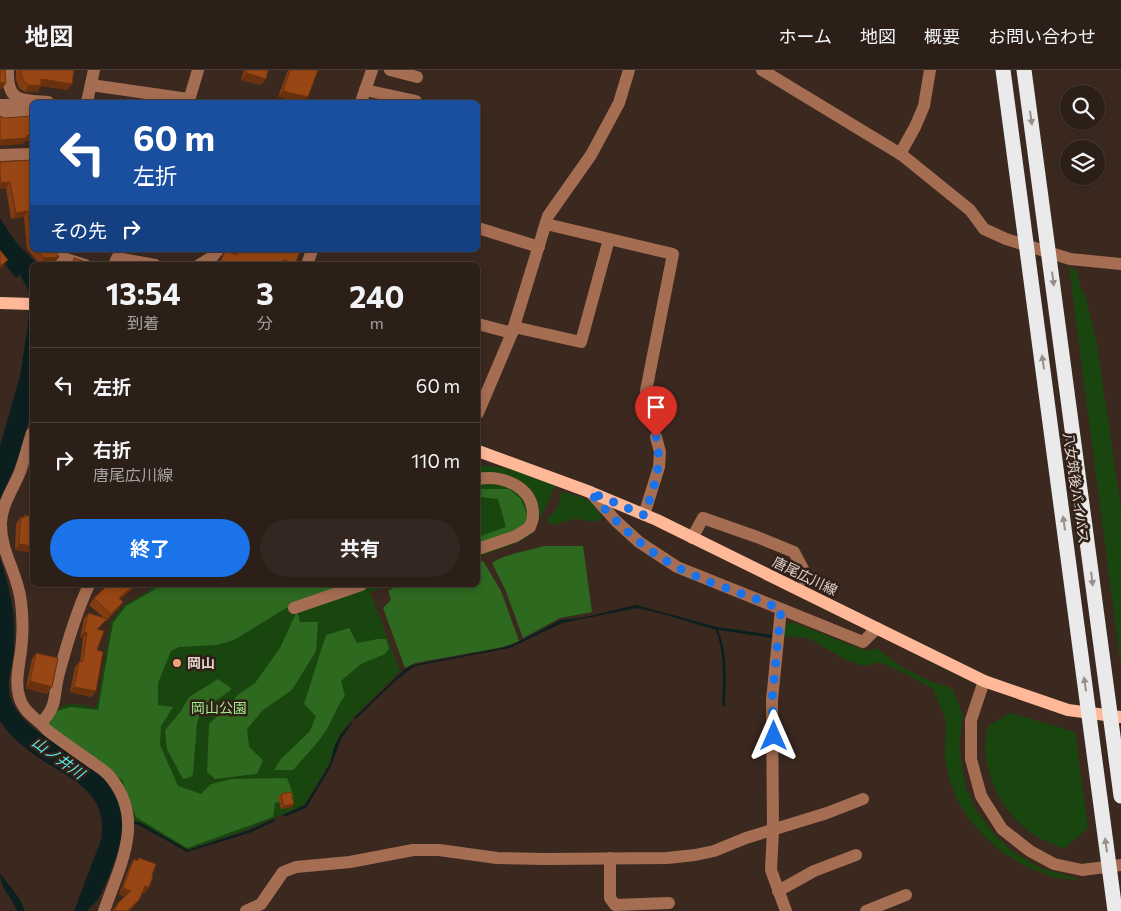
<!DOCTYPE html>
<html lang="ja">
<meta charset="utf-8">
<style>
:root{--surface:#2c1f18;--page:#342721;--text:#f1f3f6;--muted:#a6a2a2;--line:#483d37;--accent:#1a73e8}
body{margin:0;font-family:Commissioner,"Noto Sans JP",sans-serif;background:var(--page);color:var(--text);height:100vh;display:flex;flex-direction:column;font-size:19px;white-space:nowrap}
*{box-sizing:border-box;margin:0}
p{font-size:16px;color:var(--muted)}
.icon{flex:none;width:28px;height:28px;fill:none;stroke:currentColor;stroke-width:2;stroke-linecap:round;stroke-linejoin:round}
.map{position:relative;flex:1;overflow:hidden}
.details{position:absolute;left:30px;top:192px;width:450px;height:325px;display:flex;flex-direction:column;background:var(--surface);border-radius:8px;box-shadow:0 2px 8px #0003,0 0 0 1px var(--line)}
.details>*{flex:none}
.guide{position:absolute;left:30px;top:30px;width:450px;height:152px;border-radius:8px;box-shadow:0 2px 8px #0003,0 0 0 1px var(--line);background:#1a4fa0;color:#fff;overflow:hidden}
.fabs{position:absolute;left:1060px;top:15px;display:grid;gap:10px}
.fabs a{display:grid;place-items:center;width:45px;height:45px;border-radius:50%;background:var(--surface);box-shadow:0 2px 8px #0003,0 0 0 1px var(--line);font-size:25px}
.pin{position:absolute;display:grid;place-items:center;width:42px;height:42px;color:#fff;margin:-51px -21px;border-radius:50% 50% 50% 0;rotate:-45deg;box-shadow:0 0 5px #0007}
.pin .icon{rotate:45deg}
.me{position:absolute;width:55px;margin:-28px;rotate:0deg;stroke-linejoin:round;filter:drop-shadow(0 0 4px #0008)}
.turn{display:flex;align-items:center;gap:18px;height:105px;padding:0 20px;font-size:22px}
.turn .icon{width:65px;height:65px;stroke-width:2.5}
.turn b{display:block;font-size:35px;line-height:42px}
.then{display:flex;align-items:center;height:48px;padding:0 20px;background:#0003;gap:10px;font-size:19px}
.eta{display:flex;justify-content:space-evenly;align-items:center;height:85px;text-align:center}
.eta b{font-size:30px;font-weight:700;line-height:35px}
.primary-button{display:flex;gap:10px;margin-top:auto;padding:10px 20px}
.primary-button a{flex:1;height:58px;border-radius:30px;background:var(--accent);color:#fff;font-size:20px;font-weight:700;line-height:58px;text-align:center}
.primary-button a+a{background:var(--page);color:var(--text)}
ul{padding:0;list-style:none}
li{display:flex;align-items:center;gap:15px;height:75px;padding:0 20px;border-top:1px solid var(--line)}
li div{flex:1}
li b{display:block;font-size:19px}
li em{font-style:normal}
header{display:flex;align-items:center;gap:30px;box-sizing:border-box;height:70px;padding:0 25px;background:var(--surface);border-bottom:1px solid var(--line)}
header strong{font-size:24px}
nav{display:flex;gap:28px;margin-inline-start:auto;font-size:18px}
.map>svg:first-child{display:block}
.green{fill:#19460e}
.forest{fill:#2e6920}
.water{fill:#0c1f1f}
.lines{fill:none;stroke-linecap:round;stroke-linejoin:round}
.minor{stroke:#a56d52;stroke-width:12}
.major{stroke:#ffb898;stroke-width:12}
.highway{stroke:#eaeaea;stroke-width:15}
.wall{fill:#823c11}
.shaded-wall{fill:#6a310e}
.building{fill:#974614;stroke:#6a310e}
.oneway{fill:#978f8b}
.route{stroke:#1a73e8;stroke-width:9;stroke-dasharray:0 16.2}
.poi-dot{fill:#efa377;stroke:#312017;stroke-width:2}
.labels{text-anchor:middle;stroke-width:5;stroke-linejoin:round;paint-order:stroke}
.street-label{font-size:14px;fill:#e0d3ce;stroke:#312017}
.poi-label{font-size:14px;font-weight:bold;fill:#e0d3ce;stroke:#312017;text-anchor:start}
.park-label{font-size:14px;fill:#9dee8c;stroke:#312017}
.water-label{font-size:15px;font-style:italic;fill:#57e8e8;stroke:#312017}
</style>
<header>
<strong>地図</strong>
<nav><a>ホーム</a><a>地図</a><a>概要</a><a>お問い合わせ</a></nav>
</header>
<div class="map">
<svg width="1121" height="841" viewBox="0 0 1121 841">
<rect width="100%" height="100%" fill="#3b2920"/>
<!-- green -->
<g class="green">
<path d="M1069,197L1077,200L1080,217L1085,225L1096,269L1121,438V597Z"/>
<path d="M478,395L507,398L556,415L533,463L523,470L478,487Z"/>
<path d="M565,422C583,428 595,430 602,448C593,456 586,448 575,449C566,449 557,457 548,453L547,448C556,442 560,435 560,424Z"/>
<path d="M154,515H391L370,522L400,601L354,646L339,665L329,694L304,735L246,760L187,780L133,750L49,658L48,651C64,629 71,633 95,638L98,630L111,552L124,535L149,521Z"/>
<path d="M788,553H795L866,581L877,578L901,597L932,612L947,616L953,620L963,645L959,676L965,715L975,739L995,765L1012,781L1040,798L1076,808L1077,810L1053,807L1027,797L1002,782L984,766L969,749L959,733L949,709L945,688L946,650L933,619L908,605L880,592L866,596L860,595L844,589L809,568L782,566V560Z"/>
<path d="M1011,643L1075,662L1088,758L1064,779C1056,775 1047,772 1039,768C1008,750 987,715 985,679C985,671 987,663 988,656Z"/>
</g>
<!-- forest -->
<g class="forest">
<path d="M478,419H509L521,429L528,447L526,456L478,475V467L506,457L498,429L478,427Z"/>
<path d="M545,476H583L592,542L560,548L523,568L505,519L492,493C507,483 528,481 545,476Z"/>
<path d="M483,491L501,521L519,571L503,577L415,593L405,598L383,538L391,530L388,520L404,515H478V492Z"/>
<path d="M159,515H342L288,537L234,570L217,575L179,577L171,581L158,613V635L173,637L161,656L160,675L178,716L201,724L211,714L232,709L287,708L294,727L275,733L273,747L187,778L136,747L122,710L102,694L50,657L49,651L57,641L71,637L98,640L113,553L126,536L154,520Z"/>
<path d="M297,541L300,552H318L316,581L292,620L263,640L247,659L249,677L263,690L257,704L215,709L207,702L209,654L239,624L255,613L280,578Z"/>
<path d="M349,558L357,573L378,569H386L389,579L385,584L361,594L341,611L345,626C337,636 334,646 328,657C319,673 305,686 293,700H274L281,689L310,661L316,646L304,634L326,565Z"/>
<path d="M218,609L231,618V620L202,640L197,653L193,704L191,707L183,709L167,679L165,660L181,641L189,627Z"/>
</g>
<!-- water -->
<g class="water">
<path d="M0,148L15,171L38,195H32V339L17,391L0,430V376L20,306L28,254L30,223L20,205L16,208L0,188Z"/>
<path d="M0,488C10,519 16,544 14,577C14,593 6,610 10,626C15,644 32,658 47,668C62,678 80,687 95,699C135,732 124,772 106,813C103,819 99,829 95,833C92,836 90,836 88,841H74L101,770C109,724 74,711 42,690C26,679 11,668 0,651Z"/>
<path d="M636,535L717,557L772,565L773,568L718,560C728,585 726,610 725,636H722C723,610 725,585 716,560L663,544L637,538L562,553L510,578L415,596L395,611L356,649L354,648L405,599L413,595L501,578L512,575L561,550L581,548Z"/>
<path d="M351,652L352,653L341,669L330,698L306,738L284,747L283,745L305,735L330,694L334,677L341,664Z"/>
<path d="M274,749L275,751L249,763L187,782L139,755L133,753L134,751L140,752L188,780L247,761Z"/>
<path d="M0,803L19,828L25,841H17C12,827 0,818 0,803Z"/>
</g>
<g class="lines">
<!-- minor -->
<g class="minor">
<path d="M8,0C7,32 20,30 48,32"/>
<path d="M390,0L417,7"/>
<path d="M762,0L902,85L970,140L984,159L1006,169L1070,189L1121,194"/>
<path d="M91,15L188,29L190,27L198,0"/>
<path d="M365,20L416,31"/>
<path d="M87,32L94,0"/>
<path d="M361,32L372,0"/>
<path d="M0,35H9L32,44"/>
<path d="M0,46L27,44"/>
<path d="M900,84L915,57L924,36L930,0"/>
<path d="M0,85L32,84"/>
<path d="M546,154L673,184L646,321"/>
<path d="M478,158L539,177"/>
<path d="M60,187L85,195"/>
<path d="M114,195L117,188L155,195"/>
<path d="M199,195L212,187L218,180"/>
<path d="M307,195L312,180"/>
<path d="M478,254L512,263"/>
<path d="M514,257L581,272L609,169"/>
<path d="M478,343L512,263L548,146L591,85L619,33L629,0"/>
<path d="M32,363C28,376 24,390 20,402C13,419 2,434 1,452C0,482 18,503 21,532C23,548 23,565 21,581C19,596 15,612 19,626C23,643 37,648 47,660C61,671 76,681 90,691C97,696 106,701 111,708C146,751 119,797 104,841"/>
<path d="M478,409C502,405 534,416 533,446C533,449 531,454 530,457L516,466L478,479"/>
<path d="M590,422L616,451L639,472L677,497L863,572L877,558"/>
<path d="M644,445L659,397L660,382L656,367"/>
<path d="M692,468L703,448L757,467L794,482L804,501V509"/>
<path d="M294,538L361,515"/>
<path d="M781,539L772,630L773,760L771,800L786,841"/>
<path d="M984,611L971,650V689L981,726L1002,759L1030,781L1054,794L1082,800L1121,795"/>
<path d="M41,653C58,635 53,628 58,607C66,577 76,542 89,515"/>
<path d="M610,788V828L615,835L669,833"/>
<path d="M778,821L814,801L856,785"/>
<path d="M246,841L261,834L283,802L296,797L350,792L413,780H439L497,788L545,789L667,788L695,785L714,781L746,768L827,743L863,729"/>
<path d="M866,841L906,825"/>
</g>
<!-- major -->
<g class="major">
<path d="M0,233L32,234"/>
<path d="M478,381L590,422L657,450L984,611L1068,640L1121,647"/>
</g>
<!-- highway -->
<g class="highway">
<path d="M1003,0L1115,841"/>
<path d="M1024,0L1121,726"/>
</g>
</g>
<!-- wall -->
<g class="wall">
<path d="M16,0H74L68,20L41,16L37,22H25L19,18L16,10Z"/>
<path d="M244,0H268L266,9L261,15L241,10Z"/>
<path d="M288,0H318L278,27Z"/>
<path d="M32,90V180H57L56,182L59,187L54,193L40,194L27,179L24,147L11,149L6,118L0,119V92Z"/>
<path d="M236,180H300L296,193L294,195H217L223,185L235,184Z"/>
<path d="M25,445L31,480L29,482L15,480L16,454L21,447H23Z"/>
<path d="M104,515H140L134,518L120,529L119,538L106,551V550L98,559L97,580L92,627L70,622L75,597L79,592H80L83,568L80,567L84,549L88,543L103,547L89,535L94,528L105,518L104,516Z"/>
<path d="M36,583L47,624L26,618L32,589Z"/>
<path d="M281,724L294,734L292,737L281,739L278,727Z"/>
<path d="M139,788L149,817L145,823H142L139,830L134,836L129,841H112L118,833L125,827L119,824L130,796L134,789L137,791Z"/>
</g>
<!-- shaded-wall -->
<g class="shaded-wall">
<path d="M246,3L266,9L261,15L241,10Z"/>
<path d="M41,9L72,14L68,20L41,16L37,22H25L29,15Z"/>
<path d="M0,13H6L2,19H0Z"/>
<path d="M283,21L308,27L305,32H299L278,27Z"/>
<path d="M32,65V71H25L23,74L0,76V70Z"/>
<path d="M10,112L6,118L0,119V115L1,113Z"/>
<path d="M28,141L24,147L11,149L16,143Z"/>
<path d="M59,187L54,193L40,194L44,188Z"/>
<path d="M8,190L3,196L0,199V196Z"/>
<path d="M284,190L296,193L294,195H281Z"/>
<path d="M19,474L32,475V480H31L29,482L15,480Z"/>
<path d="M134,515H140L134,518L114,534L119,528Z"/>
<path d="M123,532L119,538L106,551L111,544Z"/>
<path d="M84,562L87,563L83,568L80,567Z"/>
<path d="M30,611L52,617L47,624L26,618Z"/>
<path d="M74,617L96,621L92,627L70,622Z"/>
<path d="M294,734L292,737L281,739L284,736Z"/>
<path d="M145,816L149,817L145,823L140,822Z"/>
<path d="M123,818L131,821L126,827L119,824Z"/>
<path d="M139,830L134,836L129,841H127Z"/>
</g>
<!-- building -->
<g class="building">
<path d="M0,0H5L6,13H0Z"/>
<path d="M21,0H74L72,14L41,9V16L29,15L24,12L21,3Z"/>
<path d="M247,0H268L266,9L246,3Z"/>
<path d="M290,0H318L308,27L283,21Z"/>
<path d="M0,46L5,48L32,46V65H27V68L0,70Z"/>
<path d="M32,90V175L31,173L28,141L16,143L10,112L1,113L0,105V92Z"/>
<path d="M0,180L8,190L0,196Z"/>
<path d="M37,180H57L56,182L59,187L44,188Z"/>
<path d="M239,180H300L296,193L284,190L283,195H220L223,185L227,181L237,185Z"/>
<path d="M74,188L89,193H94V195H73Z"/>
<path d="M25,445L32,447V476L19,474L21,447L24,448Z"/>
<path d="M108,515H134L119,528L123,532L111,544L94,528Z"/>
<path d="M88,543L107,549L97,559L104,561L97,580L103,582L96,621L74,617L79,592L83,591L87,563L84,562Z"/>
<path d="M36,583L58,588L52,617L30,611Z"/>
<path d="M291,722L294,734L284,736L281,724Z"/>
<path d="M139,788L156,794L152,805L153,806L149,817L145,816L139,830L127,841H116L115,840L118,833L131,821L123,818L134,789L137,791Z"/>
</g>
<!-- one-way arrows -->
<defs><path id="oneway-solid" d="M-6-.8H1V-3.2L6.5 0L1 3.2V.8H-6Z" transform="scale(1.25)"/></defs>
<g class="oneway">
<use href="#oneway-solid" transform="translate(1031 48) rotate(82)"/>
<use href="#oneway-solid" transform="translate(1053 209) rotate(83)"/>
<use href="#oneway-solid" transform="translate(1043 292) rotate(-98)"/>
<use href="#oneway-solid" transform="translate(1064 453) rotate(-98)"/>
<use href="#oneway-solid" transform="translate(1092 509) rotate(83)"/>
<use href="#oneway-solid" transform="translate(1085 614) rotate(-98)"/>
<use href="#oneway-solid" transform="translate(1106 775) rotate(-98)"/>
</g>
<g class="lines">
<!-- route -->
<path class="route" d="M656,367C663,397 654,417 644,445L590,422C615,452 643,479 677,497C710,515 747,524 781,539L772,630L774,666"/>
</g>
<!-- markers -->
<circle class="poi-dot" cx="177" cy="593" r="5"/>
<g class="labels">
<!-- street labels -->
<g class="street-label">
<text transform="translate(1076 418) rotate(82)" y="5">八女筑後バイパス</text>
<text transform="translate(805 506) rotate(26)" y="5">唐尾広川線</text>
</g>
<!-- poi labels -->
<g class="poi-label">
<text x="187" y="598">岡山</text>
</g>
<!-- park labels -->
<g class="park-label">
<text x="219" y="643">岡山公園</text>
</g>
<!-- water labels -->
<g class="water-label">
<text transform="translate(58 688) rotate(36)" y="5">山ノ井川</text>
</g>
</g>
</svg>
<div class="fabs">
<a><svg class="icon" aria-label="search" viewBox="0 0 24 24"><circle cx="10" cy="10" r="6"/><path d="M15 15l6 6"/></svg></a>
<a><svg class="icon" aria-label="layers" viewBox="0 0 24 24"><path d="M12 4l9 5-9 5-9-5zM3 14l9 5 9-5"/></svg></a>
</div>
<div class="pin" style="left:656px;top:367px;background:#d93025"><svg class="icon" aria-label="arrive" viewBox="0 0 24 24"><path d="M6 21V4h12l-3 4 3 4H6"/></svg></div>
<svg class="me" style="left:774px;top:666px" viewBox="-20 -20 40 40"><path d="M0-17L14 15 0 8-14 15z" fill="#1a73e8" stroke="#fff" stroke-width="4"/></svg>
<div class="guide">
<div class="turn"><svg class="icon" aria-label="left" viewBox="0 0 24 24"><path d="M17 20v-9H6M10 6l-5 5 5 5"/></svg><div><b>60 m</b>左折</div></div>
<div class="then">その先<svg class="icon" aria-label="right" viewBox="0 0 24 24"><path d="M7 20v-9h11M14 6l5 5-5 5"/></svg></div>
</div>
<section class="details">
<div class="eta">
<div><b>13:54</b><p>到着</p></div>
<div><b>3</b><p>分</p></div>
<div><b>240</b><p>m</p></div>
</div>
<ul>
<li><svg class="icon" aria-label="left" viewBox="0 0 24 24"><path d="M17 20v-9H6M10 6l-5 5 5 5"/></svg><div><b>左折</b></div><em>60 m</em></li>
<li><svg class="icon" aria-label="right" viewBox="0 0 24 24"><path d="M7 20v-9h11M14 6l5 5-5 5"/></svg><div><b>右折</b><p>唐尾広川線</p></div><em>110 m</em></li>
</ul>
<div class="primary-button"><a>終了</a><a>共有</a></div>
</section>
</div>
